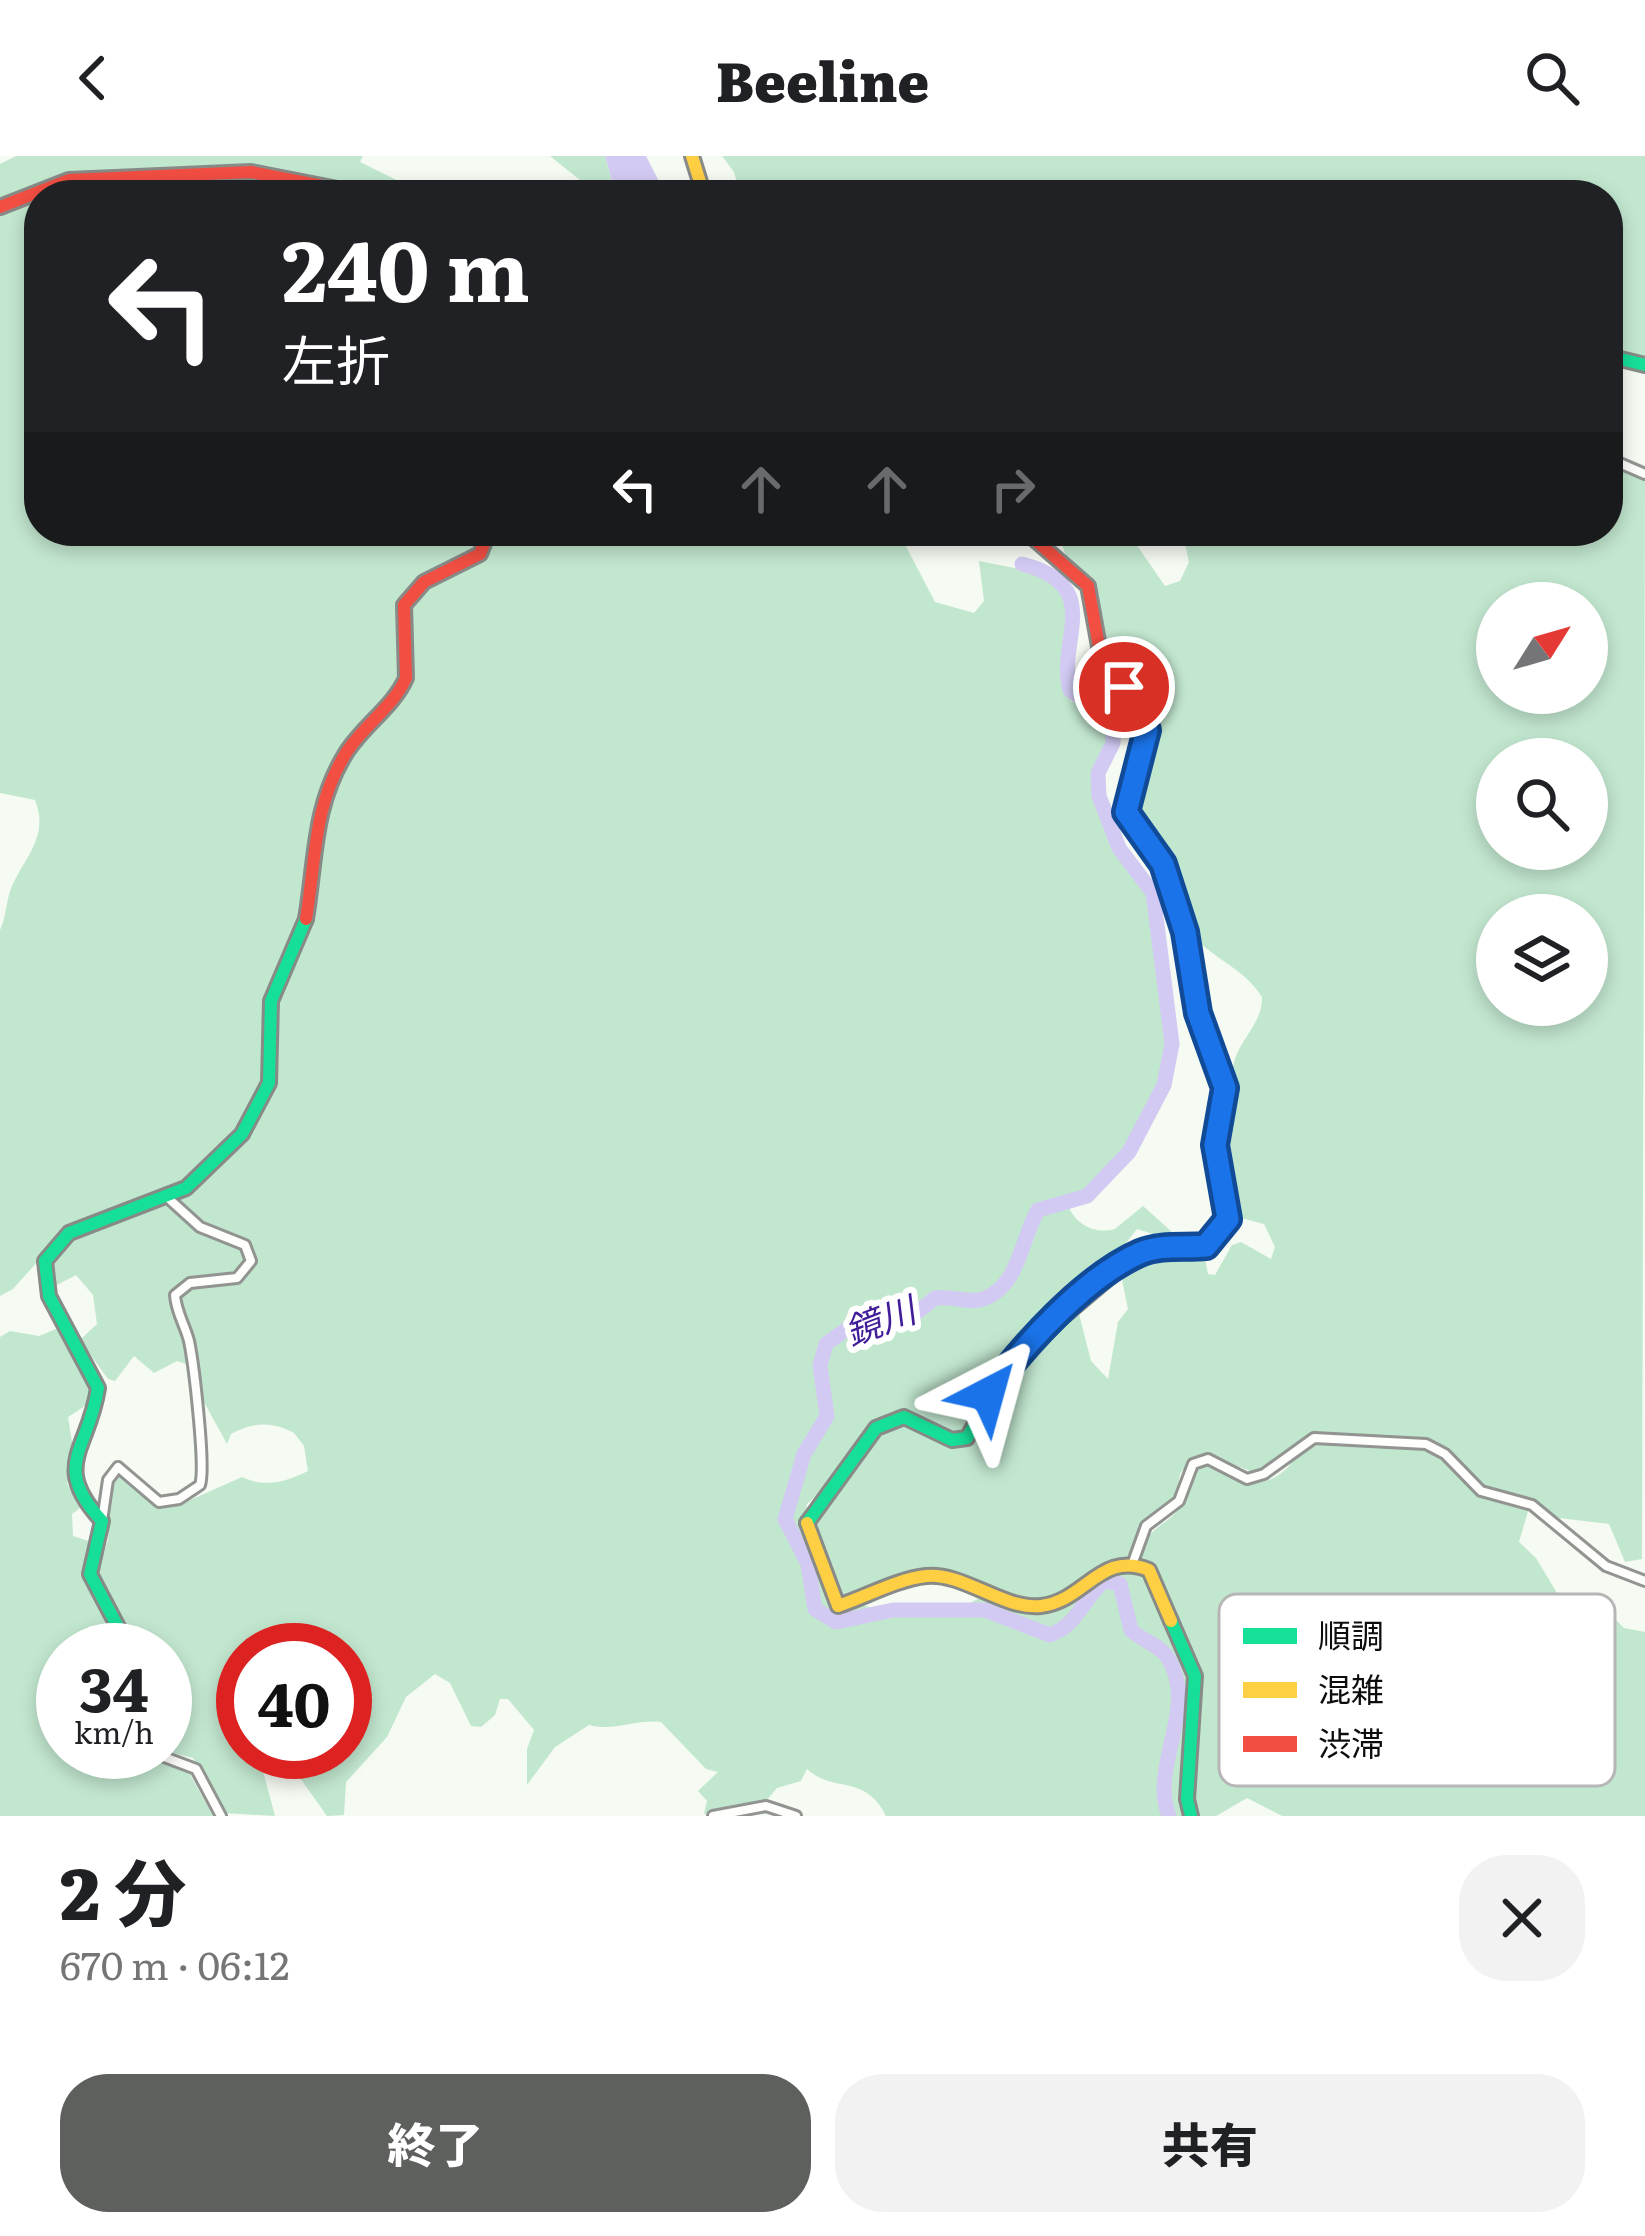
<!DOCTYPE html>
<html lang="ja">
<meta charset="utf-8">
<style>
:root{--surface:#fff;--page:#f2f2f2;--text:#202124;--muted:#757577;--accent:#5e605d}
body{margin:0;font-family:Literata,"Noto Sans JP",serif;background:var(--page);color:var(--text);height:100vh;display:flex;flex-direction:column;font-size:45px;white-space:nowrap}
*{box-sizing:border-box;margin:0}
p{font-size:39px;color:var(--muted)}
.icon{flex:none;width:66px;height:66px;fill:none;stroke:currentColor;stroke-width:2;stroke-linecap:round;stroke-linejoin:round}
.map{position:relative;height:1660px;overflow:hidden}
.side{display:flex;flex-direction:column;background:var(--surface);flex:1}
.side>*{flex:none}
.banner{position:absolute;left:24px;top:24px;width:1599px;height:366px;border-radius:48px;box-shadow:0 6px 18px #0003;background:#202124;color:#fff;overflow:hidden}
.needle{width:78px;rotate:53deg}
.tools{position:absolute;left:1476px;top:426px;display:grid;gap:24px}
.tools a{display:grid;place-items:center;width:132px;height:132px;border-radius:50%;background:var(--surface);box-shadow:0 6px 18px #0003;font-size:60px}
.speed{position:absolute;left:36px;top:1467px;display:flex;gap:24px;font-size:60px;font-weight:700;text-align:center}
.speed>*{display:grid;place-content:center;width:156px;height:156px;border-radius:50%;background:var(--surface);box-shadow:0 6px 18px #0003;line-height:1}
.speed small{font-size:30px;font-weight:400}
.speed .limit{border:18px solid #d22;background:#fff;color:#111}
.pin{position:absolute;display:grid;place-items:center;width:102px;height:102px;color:#fff;margin:-51px;border:6px solid #fff;border-radius:50%;box-shadow:0 3px 12px #0007}
.me{position:absolute;width:132px;margin:-66px;rotate:39deg;stroke-linejoin:round;filter:drop-shadow(0 0 9px #0008)}
.turn{display:flex;align-items:center;gap:42px;height:252px;padding:0 60px;font-size:54px}
.turn .icon{width:156px;height:156px;stroke-width:2.5}
.turn b{display:block;font-size:84px;line-height:102px}
.lanes{display:flex;align-items:center;height:114px;padding:0 60px;background:#0003;justify-content:center;gap:60px;direction:ltr}
.lanes .off{opacity:.35}
.round{display:grid;place-items:center;flex:none;width:126px;height:126px;border-radius:48px;background:var(--page)}
.summary{display:flex;align-items:center;justify-content:space-between;height:204px;padding:0 60px}
h1{font-size:72px;font-weight:800;line-height:90px}
.primary-button{display:flex;gap:24px;margin-top:auto;padding:24px 60px}
.primary-button a{flex:1;height:138px;border-radius:48px;background:var(--accent);color:#fff;font-size:48px;font-weight:800;line-height:138px;text-align:center}
.primary-button a+a{background:var(--page);color:var(--text)}
header{display:flex;justify-content:space-between;align-items:center;height:156px;padding:0 60px;background:var(--surface);font-size:54px;font-weight:800}
.map>svg:first-child{display:block}
.forest{fill:#c2e7cf;fill-rule:evenodd}
.water{fill:#d2caf3}
.lines{fill:none;stroke-linecap:round;stroke-linejoin:round}
.river{stroke:#d2caf3;stroke-width:15}
.street-casing{stroke:#919490;stroke-width:14}
.fast-casing{stroke:#888a87;stroke-width:18}
.slow-casing{stroke:#888a87;stroke-width:18}
.jam-casing{stroke:#888a87;stroke-width:18}
.street{stroke:#fefefd;stroke-width:8}
.fast{stroke:#16e098;stroke-width:12}
.slow{stroke:#ffcf43;stroke-width:12}
.jam{stroke:#f24e42;stroke-width:12}
.route-casing{stroke:#114b97;stroke-width:30}
.route{stroke:#1a73e8;stroke-width:21}
.labels{text-anchor:middle;stroke-width:12;stroke-linejoin:round;paint-order:stroke}
.water-label{font-size:36px;font-style:italic;fill:#401c99;stroke:#fff}
.key{fill:#fff;stroke:#b6b6b6;stroke-width:3}
.key-label{font-size:33px;fill:#0d0d0d}
</style>
<header><svg class="icon" aria-label="back" viewBox="0 0 24 24"><path d="M15 5l-7 7 7 7"/></svg>Beeline<svg class="icon" aria-label="search" viewBox="0 0 24 24"><circle cx="10" cy="10" r="6"/><path d="M15 15l6 6"/></svg></header>
<div class="map">
<svg width="1645" height="1660" viewBox="0 0 1645 1660">
<rect width="100%" height="100%" fill="#f5faf2"/>
<!-- forest -->
<g class="forest">
<path d="M16,0H363L360,6L427,39H394L244,10L71,19L0,46V8Z"/>
<path d="M550,0H605L616,39H589L580,24Z"/>
<path d="M722,0H1645V200L1608,192V39H740L734,16Z"/>
<path d="M148,27L158,39H39V375L485,379L474,398L434,412L404,443L400,529L369,561L318,646L305,702L301,772L263,850L269,903L263,929L234,982L170,1035L65,1075L13,1133L0,1140V774C6,761 6,748 10,735C23,702 50,682 35,644L0,637V58C55,31 88,28 148,27Z"/>
<path d="M1608,305L1645,321L1642,1403L1625,1406L1609,1368L1559,1362L1535,1347L1488,1334L1448,1296L1420,1283L1316,1277L1255,1317L1215,1301L1192,1303L1180,1318L1176,1342L1140,1370L1127,1402L1108,1404L1067,1437L1044,1446L931,1415L841,1445L810,1365L875,1278L908,1266L953,1290L970,1286L991,1241L1015,1207L1077,1150L1091,1205L1108,1223L1118,1166L1128,1153L1121,1119C1144,1094 1171,1096 1203,1094L1208,1118L1215,1119L1232,1089L1241,1086L1271,1103L1275,1091L1264,1068L1237,1061L1231,1054C1220,996 1223,969 1233,911C1237,885 1263,868 1262,841C1244,812 1213,803 1191,778C1172,755 1179,719 1171,694L1145,678L1133,661L1150,597V568L1110,505L1096,436L1067,404L1058,375H1087L1102,384L1120,377L1136,388L1165,430L1180,425L1189,406L1184,383L1169,375H1608ZM1497,447H1587V537H1497ZM1497,603H1587V693H1497ZM1497,759H1587V849H1497Z"/>
<path d="M494,375H898L935,446L974,457L984,445L979,405L1044,418L1058,432L1073,465L1063,506L1071,545L1099,556L1110,568L1109,589L1094,615L1095,640L1119,698L1151,738L1170,887L1161,928L1127,995L1098,1028L1067,1046C1073,1068 1095,1079 1115,1073L1143,1050L1172,1076L1169,1083L1137,1073L1126,1087L1127,1100L1009,1202L967,1276L950,1278L903,1256C857,1263 841,1320 807,1348L801,1374L818,1404L827,1447L837,1454L862,1449L892,1458H951L981,1441L1048,1455L1070,1447L1111,1413L1127,1411L1147,1418L1188,1505L1187,1660H886C865,1617 834,1638 807,1613L801,1625L777,1632L765,1646L704,1658L707,1645L698,1635L718,1616L706,1613L661,1566C636,1563 613,1576 589,1569L555,1591L527,1629V1593L534,1574L508,1543H500L495,1559L481,1571L471,1570L450,1527L435,1518L406,1541L387,1581L346,1626L344,1659L327,1660L300,1622V1596H345V1494H243V1596H258L275,1660L224,1657L193,1602L165,1595V1494H123V1468L96,1420L108,1384L111,1325L119,1313L151,1346L177,1350L242,1321C265,1332 286,1326 308,1315L304,1290L294,1277C272,1265 252,1266 231,1278L227,1288L199,1237L177,1140L190,1130L242,1122L253,1099L239,1082L202,1069L180,1048V1041L213,1018L247,978L276,893L277,845L304,787L316,681L331,633L364,578L402,538L404,468L414,442L439,418L486,398Z"/>
<path d="M167,1049L205,1077L239,1088L249,1102L236,1119L190,1125L174,1134L189,1209L177,1205L154,1217L134,1200L115,1225L108,1223L80,1184L97,1168L93,1139L76,1119L57,1129L51,1121C52,1068 126,1063 167,1049Z"/>
<path d="M56,1173L77,1195L94,1236L91,1246L68,1261L73,1293L67,1328L80,1352L72,1358L73,1380L95,1387C74,1436 103,1438 116,1480L112,1494H63V1596H142L186,1611L213,1660H0V1181L10,1175L39,1180Z"/>
<path d="M1335,1284L1424,1292L1444,1303L1482,1341L1529,1352L1519,1386L1536,1402L1560,1442L1606,1454L1624,1472L1645,1476V1660H1282L1247,1642L1216,1660H1195L1192,1629L1198,1514L1159,1420L1139,1404C1149,1366 1164,1374 1182,1349C1190,1337 1190,1322 1198,1310L1207,1308C1233,1323 1256,1338 1284,1315C1293,1308 1293,1299 1303,1292Z"/>
</g>
<!-- water -->
<path class="water" d="M605,0H646L666,39H616Z"/>
<g class="lines">
<!-- river -->
<path class="river" d="M1022,408C1107,430 1056,485 1070,534L1114,566L1113,587L1098,617L1099,640L1119,692L1153,737L1172,888L1164,929L1129,996L1087,1040L1038,1054C1021,1082 1020,1130 983,1143C967,1148 951,1139 935,1142L910,1162L851,1170L826,1188L820,1209L827,1260L804,1298L785,1363L808,1408L815,1453L836,1466L893,1454H985L1050,1479C1078,1469 1082,1444 1104,1425L1120,1428L1131,1474C1142,1485 1159,1488 1168,1502C1199,1552 1149,1610 1169,1660"/>
<defs>
<g id="street">
<path d="M157,23L168,39"/>
<path d="M198,39L230,34L267,39"/>
<path d="M1608,302L1645,318"/>
<path d="M102,1365L108,1324L118,1311L159,1346L179,1343L200,1329C206,1312 194,1209 189,1185C185,1169 176,1156 175,1139L190,1127L237,1122L251,1105L245,1089L200,1071L168,1042"/>
<path d="M1133,1406L1146,1370L1179,1345L1193,1308L1208,1303L1247,1323L1264,1318L1314,1282L1426,1288L1445,1298L1481,1335L1532,1349L1606,1410L1645,1425"/>
<path d="M151,1596L196,1613L221,1660"/>
<path d="M713,1660L766,1650L796,1660"/>
</g>
<g id="fast">
<path d="M1608,200L1645,209"/>
<path d="M807,1367L876,1272L904,1261L952,1284L967,1282L1012,1204L1123,1110"/>
<path d="M1171,1465L1195,1520L1187,1643L1191,1660"/>
<path d="M118,1494L119,1473L90,1418L102,1365C50,1309 89,1294 98,1232L49,1140L45,1105L69,1077L186,1032L242,978L269,927L271,845L306,763"/>
</g>
<g id="slow">
<path d="M692,0L704,39"/>
<path d="M807,1367L838,1450C865,1441 898,1423 926,1420C963,1416 1003,1454 1041,1450C1085,1445 1101,1394 1149,1414L1171,1465"/>
</g>
<g id="jam">
<path d="M0,51L69,24L251,16L368,39"/>
<path d="M1025,375L1088,430L1100,496L1145,565V595L1126,656L1163,708L1185,776L1198,857L1225,932L1215,989L1228,1063L1206,1089L1141,1097L1123,1110"/>
<path d="M306,763C316,703 313,650 346,597C363,570 394,550 406,522L404,449L424,426L480,398L489,375"/>
</g>
</defs>
<!-- street casing -->
<use href="#street" class="street-casing"/>
<!-- fast casing -->
<use href="#fast" class="fast-casing"/>
<!-- slow casing -->
<use href="#slow" class="slow-casing"/>
<!-- jam casing -->
<use href="#jam" class="jam-casing"/>
<!-- street -->
<use href="#street" class="street"/>
<!-- fast -->
<use href="#fast" class="fast"/>
<!-- slow -->
<use href="#slow" class="slow"/>
<!-- jam -->
<use href="#jam" class="jam"/>
</g>
<g class="lines">
<defs>
<path id="route" d="M988,1238C1023,1190 1085,1121 1140,1097C1161,1088 1184,1092 1206,1090L1228,1063L1215,989L1225,932L1198,857L1185,776L1163,708L1126,656L1147,574L1124,531"/>
</defs>
<!-- route casing -->
<use href="#route" class="route-casing"/>
<!-- route -->
<use href="#route" class="route"/>
</g>
<g class="labels">
<!-- water labels -->
<g class="water-label">
<text transform="translate(880 1165) rotate(-21)" y="13">鏡川</text>
</g>
</g>
<!-- legend -->
<rect x="1219" y="1438" width="396" height="192" rx="18" class="key"/>
<rect x="1243" y="1472" width="54" height="16" fill="#16e098"/>
<rect x="1243" y="1526" width="54" height="16" fill="#ffcf43"/>
<rect x="1243" y="1580" width="54" height="16" fill="#f24e42"/>
<g class="key-label">
<text x="1318" y="1492">順調</text>
<text x="1318" y="1546">混雑</text>
<text x="1318" y="1600">渋滞</text>
</g>
</svg>
<div class="tools">
<a><svg class="needle" viewBox="-14 -14 28 28"><path d="M0-13l5 13h-10z" fill="#e53935"/><path d="M0 13l5-13h-10z" fill="#757577"/></svg></a>
<a><svg class="icon" aria-label="search" viewBox="0 0 24 24"><circle cx="10" cy="10" r="6"/><path d="M15 15l6 6"/></svg></a>
<a><svg class="icon" aria-label="layers" viewBox="0 0 24 24"><path d="M12 4l9 5-9 5-9-5zM3 14l9 5 9-5"/></svg></a>
</div>
<div class="speed"><div>34<small>km/h</small></div><div class="limit">40</div></div>
<div class="pin" style="left:1124px;top:531px;background:#d93025"><svg class="icon" aria-label="arrive" viewBox="0 0 24 24"><path d="M6 21V4h12l-3 4 3 4H6"/></svg></div>
<svg class="me" style="left:988px;top:1238px" viewBox="-20 -20 40 40"><path d="M0-17L14 15 0 8-14 15z" fill="#1a73e8" stroke="#fff" stroke-width="4"/></svg>
<div class="banner">
<div class="turn"><svg class="icon" aria-label="left" viewBox="0 0 24 24"><path d="M17 20v-9H6M10 6l-5 5 5 5"/></svg><div><b>240 m</b>左折</div></div>
<div class="lanes"><svg class="icon" aria-label="left" viewBox="0 0 24 24"><path d="M17 20v-9H6M10 6l-5 5 5 5"/></svg><svg class="icon off" aria-label="ahead" viewBox="0 0 24 24"><path d="M12 20V5M6 11l6-6 6 6"/></svg><svg class="icon off" aria-label="ahead" viewBox="0 0 24 24"><path d="M12 20V5M6 11l6-6 6 6"/></svg><svg class="icon off" aria-label="right" viewBox="0 0 24 24"><path d="M7 20v-9h11M14 6l5 5-5 5"/></svg></div>
</div>
</div>
<section class="side">
<div class="summary"><div><h1>2 分</h1><p>670 m · 06:12</p></div><a class="round"><svg class="icon" aria-label="close" viewBox="0 0 24 24"><path d="M6 6l12 12M18 6L6 18"/></svg></a></div>
<div class="primary-button"><a>終了</a><a>共有</a></div>
</section>
